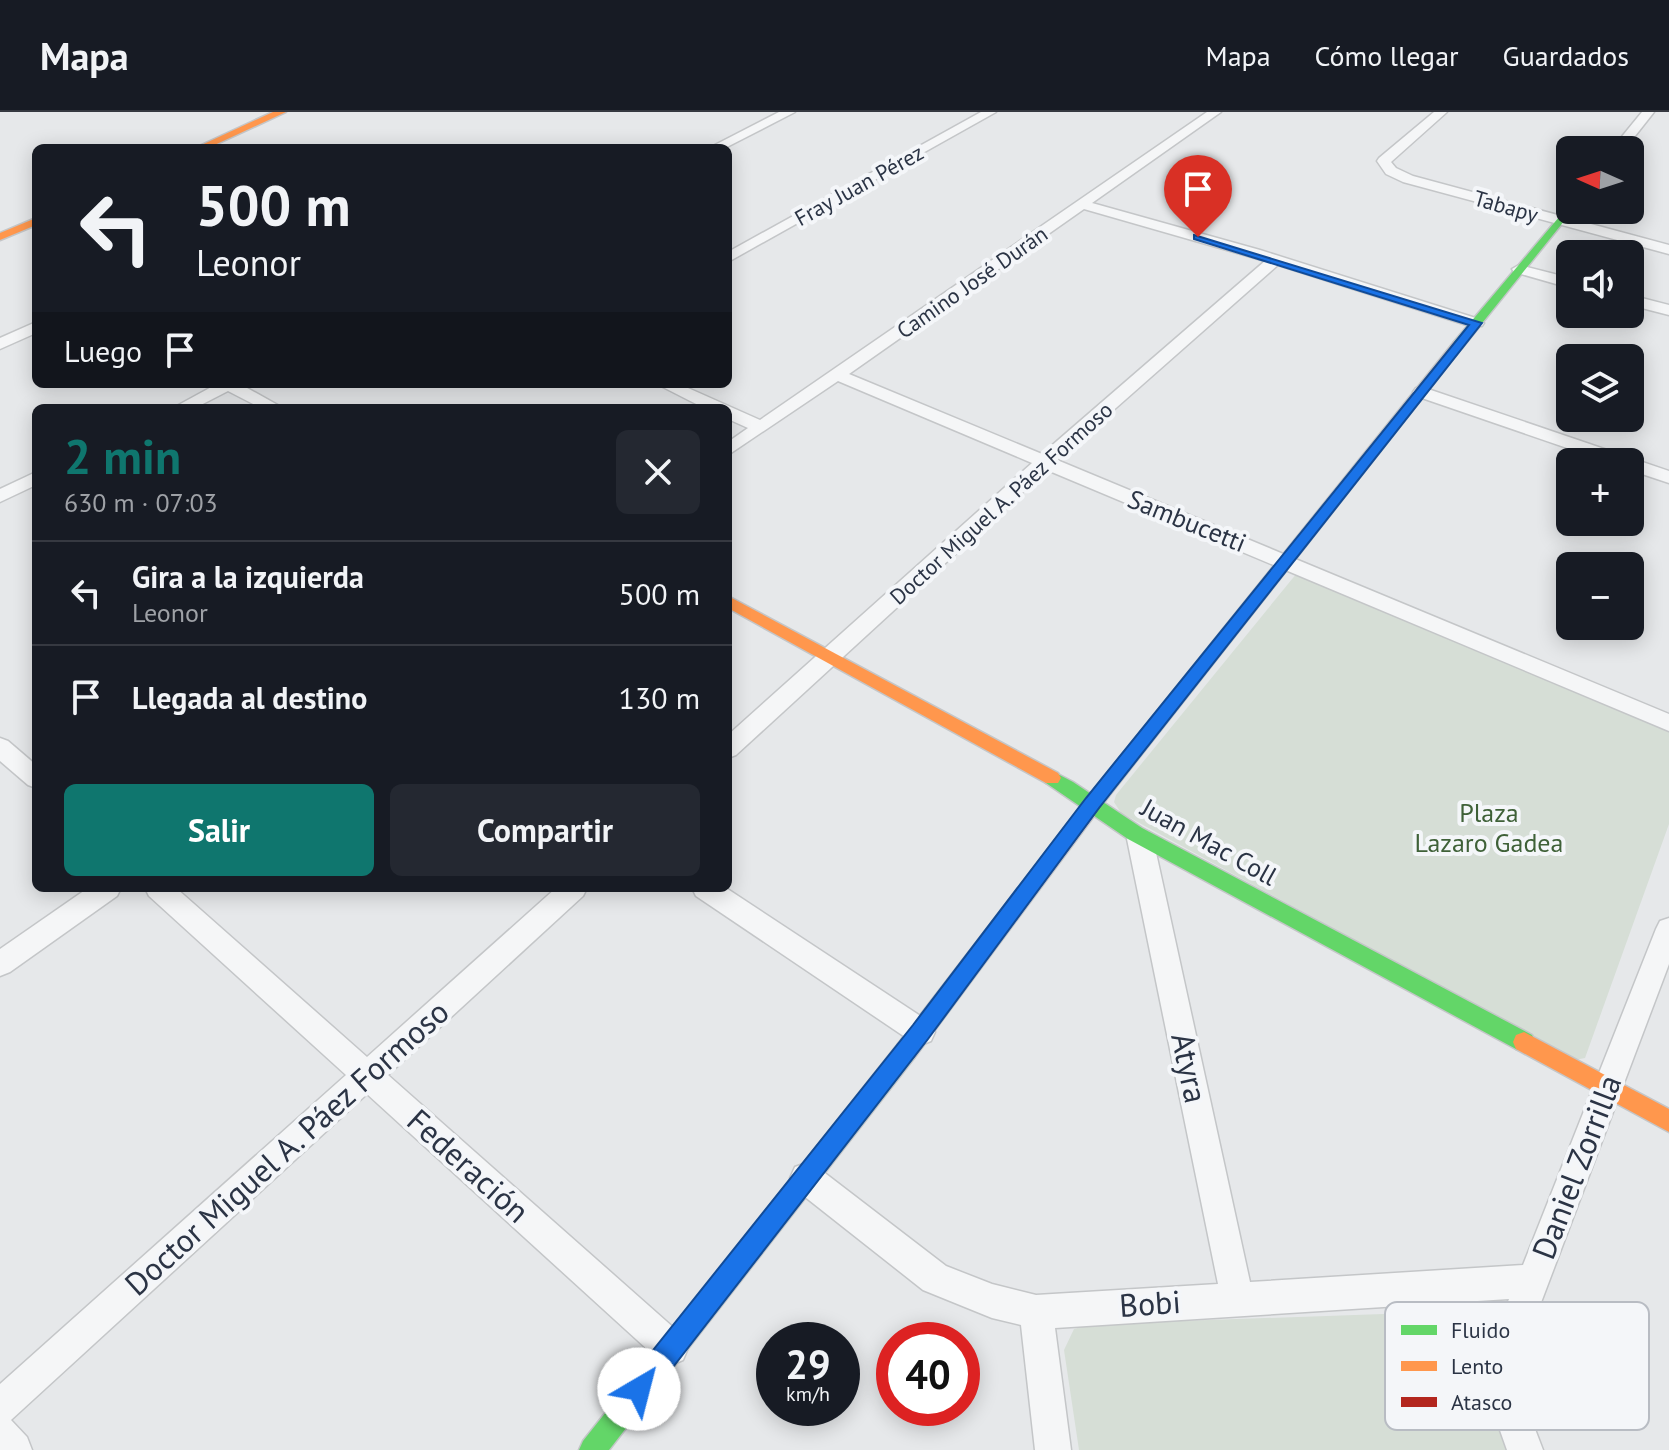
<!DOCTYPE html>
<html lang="es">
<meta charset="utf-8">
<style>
:root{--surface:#171b24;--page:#242831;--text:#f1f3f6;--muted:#9ea1a6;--line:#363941;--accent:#0f766e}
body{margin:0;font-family:"PT Sans",sans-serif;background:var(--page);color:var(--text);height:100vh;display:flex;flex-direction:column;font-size:30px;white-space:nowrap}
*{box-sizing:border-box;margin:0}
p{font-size:26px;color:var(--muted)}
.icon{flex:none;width:44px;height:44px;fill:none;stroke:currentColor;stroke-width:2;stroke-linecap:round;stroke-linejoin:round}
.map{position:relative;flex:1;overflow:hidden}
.details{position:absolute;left:32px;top:292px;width:700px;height:488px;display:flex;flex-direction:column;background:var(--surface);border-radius:12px;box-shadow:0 4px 20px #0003}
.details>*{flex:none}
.hud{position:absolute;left:32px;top:32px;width:700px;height:244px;border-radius:12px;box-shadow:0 4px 20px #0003;background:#171b24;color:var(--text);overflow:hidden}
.needle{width:52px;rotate:273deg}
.fabs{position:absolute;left:1556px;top:24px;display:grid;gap:16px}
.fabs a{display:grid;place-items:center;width:88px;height:88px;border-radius:12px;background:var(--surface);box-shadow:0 4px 20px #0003;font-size:40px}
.speed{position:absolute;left:756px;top:1210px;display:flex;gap:16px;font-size:40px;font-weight:700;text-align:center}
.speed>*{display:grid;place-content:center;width:104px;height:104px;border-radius:50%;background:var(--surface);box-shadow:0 4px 20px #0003;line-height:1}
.speed small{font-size:20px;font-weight:400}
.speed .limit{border:12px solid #d22;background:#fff;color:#111}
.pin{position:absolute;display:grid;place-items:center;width:68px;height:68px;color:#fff;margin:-82px -34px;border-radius:50% 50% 50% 0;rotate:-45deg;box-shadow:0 0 8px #0007}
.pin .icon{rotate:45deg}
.me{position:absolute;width:88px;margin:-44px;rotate:37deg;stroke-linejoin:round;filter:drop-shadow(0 0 6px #0008)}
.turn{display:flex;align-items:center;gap:28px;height:168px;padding:0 32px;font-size:36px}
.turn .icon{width:104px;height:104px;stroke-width:2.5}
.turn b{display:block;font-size:56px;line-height:68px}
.then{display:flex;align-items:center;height:76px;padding:0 32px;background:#0003;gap:16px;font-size:30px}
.round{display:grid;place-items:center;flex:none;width:84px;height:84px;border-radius:12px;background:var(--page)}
.summary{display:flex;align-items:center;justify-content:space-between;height:136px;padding:0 32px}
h1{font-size:48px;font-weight:800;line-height:60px;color:var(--accent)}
.cta{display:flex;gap:16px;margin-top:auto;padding:16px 32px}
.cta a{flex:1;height:92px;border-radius:12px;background:var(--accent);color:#fff;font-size:32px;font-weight:800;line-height:92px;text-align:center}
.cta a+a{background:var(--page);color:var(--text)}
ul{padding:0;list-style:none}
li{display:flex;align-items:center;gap:24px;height:104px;padding:0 32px;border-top:2px solid var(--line)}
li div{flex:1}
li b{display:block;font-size:30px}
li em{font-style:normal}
header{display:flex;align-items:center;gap:48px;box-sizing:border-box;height:112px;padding:0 40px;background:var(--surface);border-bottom:2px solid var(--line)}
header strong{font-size:38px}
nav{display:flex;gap:44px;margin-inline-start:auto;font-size:28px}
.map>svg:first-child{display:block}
.green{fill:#d6ded6}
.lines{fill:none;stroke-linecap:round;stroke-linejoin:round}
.street-casing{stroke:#c4c6c8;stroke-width:3}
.fast-casing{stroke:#c4c6c8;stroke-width:3}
.slow-casing{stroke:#c4c6c8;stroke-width:3}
.jam-casing{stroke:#c4c6c8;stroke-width:3}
.street{fill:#f5f6f7;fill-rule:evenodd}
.fast{fill:#63d668;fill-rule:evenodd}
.slow{fill:#ff974d;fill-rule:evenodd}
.jam{fill:#b3261e;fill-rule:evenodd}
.route{fill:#1a73e8;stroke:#114b97;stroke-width:2}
.labels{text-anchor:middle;stroke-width:8;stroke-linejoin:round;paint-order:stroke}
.far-street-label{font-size:22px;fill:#2b3445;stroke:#f4f6f9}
.street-label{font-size:26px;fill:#2b3445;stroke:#f4f6f9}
.park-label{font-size:26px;fill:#3f6138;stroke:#f4f6f9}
.near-street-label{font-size:32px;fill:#2b3445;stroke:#f4f6f9}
.key{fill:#f4f6f9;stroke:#b8bcc3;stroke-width:2}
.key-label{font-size:22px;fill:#2b3445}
</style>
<header>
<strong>Mapa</strong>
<nav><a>Mapa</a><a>Cómo llegar</a><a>Guardados</a></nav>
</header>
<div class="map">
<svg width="1669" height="1338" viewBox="0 0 1669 1338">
<rect width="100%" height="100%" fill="#e6e8ea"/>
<!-- green -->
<g class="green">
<path d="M1297,461L1669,615V712L1585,946L1575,948L1121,701L1114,690L1116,683Z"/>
<path d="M1440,1200C1478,1214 1497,1301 1511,1338H1079L1064,1238L1074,1217L1093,1212Z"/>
</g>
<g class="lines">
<defs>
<g id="street">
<path d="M779,0H795L725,36H709Z"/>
<path d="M981,0H996L728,150V140Z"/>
<path d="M1207,0H1221L1092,91L1260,138L1482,208L1484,211L1482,214H1470L1278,153L1057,348L1669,602V619L1047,358L736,643L728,646V623L1032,351L838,269L728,343V330L748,316L728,307V296H704L657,272H679L760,308ZM1084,97L1265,149L1042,342L849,262Z"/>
<path d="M1434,0H1447L1391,50L1396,56L1413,64L1669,133V142L1403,70L1386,62L1377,49L1379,46Z"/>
<path d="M1642,0H1654L1624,38H1611Z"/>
<path d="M1519,153L1570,166V176L1514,160L1512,157Z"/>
<path d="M1630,183L1669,193V203L1630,193Z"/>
<path d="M36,210V221L0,237V226Z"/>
<path d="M217,272H240L283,296H261L228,279L195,296H173Z"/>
<path d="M1422,275L1669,359V371L1630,358V350H1608L1416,284L1413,280L1416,276Z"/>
<path d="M36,360V373L0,390V377Z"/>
<path d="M0,626L8,629L36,653V676L28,673L0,649Z"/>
<path d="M1140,717L1149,720L1153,727L1250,1170L1523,1153L1656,817L1660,809L1669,806V852L1514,1262L1543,1338H1507L1480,1262L1509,1187L1055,1216L1071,1338H1035L1021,1213L992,1206L923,1178L795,1077L790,1066L795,1055L806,1051L817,1055L946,1154L992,1172L1036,1183L1218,1172L1127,727L1131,720Z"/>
<path d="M88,776H121L117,784L10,860L0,864V837Z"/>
<path d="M145,776H176L367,945L556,776H587L583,784L388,963L683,1224L688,1236L683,1248L671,1253L659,1248L367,982L11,1308L27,1325L32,1338H0V1272L346,963L149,784Z"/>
<path d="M692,776H726L931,911L935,920L931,929L921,933L911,929L696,784Z"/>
</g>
<g id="fast">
<path d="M1570,92V98H1573L1462,236H1454V230Z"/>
<path d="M1052,659L1073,670L1142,716L1532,923L1535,930L1532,937L1524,940L1516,937L1128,727L1046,671L1043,666L1046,661Z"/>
<path d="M906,929L914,932L917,939L914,946L609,1338H579L583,1329L898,932Z"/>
</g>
<g id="slow">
<path d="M273,0H286L208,36H195Z"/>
<path d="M36,106V113L0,128V121Z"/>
<path d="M1454,230L1464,233L1108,685H1096L1093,680L1096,675Z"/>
<path d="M728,484L1058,661L1061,666L1058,671H1046L728,496Z"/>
<path d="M1524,920L1669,997V1020L1516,937L1513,930L1516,923Z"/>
</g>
<path id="jam" d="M1102,673L1108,675L1111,680L1108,685L914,946L906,949L898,946L895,939L898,932L1096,675Z"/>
</defs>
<!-- street casing -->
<use href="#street" class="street-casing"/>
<!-- fast casing -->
<use href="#fast" class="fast-casing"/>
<!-- slow casing -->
<use href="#slow" class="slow-casing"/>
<!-- jam casing -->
<use href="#jam" class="jam-casing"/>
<!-- street -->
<use href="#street" class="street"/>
<!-- fast -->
<use href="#fast" class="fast"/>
<!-- slow -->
<use href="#slow" class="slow"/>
<!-- jam -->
<use href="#jam" class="jam"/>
</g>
<!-- route -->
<path class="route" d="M1194,123L1482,211L1099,696L928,927L649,1286L639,1290L630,1286L626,1277L630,1267L913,913L1086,686L1469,213L1194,127Z"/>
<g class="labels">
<!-- far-street labels -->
<g class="far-street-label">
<text transform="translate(859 73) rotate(-29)" y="8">Fray Juan Pérez</text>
<text transform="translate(1506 94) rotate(16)" y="8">Tabapy</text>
<text transform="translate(972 170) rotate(-35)" y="8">Camino José Durán</text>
<text transform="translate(1001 391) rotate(-42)" y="8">Doctor Miguel A. Páez Formoso</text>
</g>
<!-- street labels -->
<g class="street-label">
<text transform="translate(1187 409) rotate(22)" y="9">Sambucetti</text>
<text transform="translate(1209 730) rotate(29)" y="9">Juan Mac Coll</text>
</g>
<!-- park labels -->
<g class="park-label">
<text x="1489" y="710">Plaza<tspan x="1489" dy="30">Lazaro Gadea</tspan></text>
</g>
<!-- near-street labels -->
<g class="near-street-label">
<text transform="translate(1189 956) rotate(78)" y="11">Atyra</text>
<text transform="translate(287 1036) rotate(-42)" y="11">Doctor Miguel A. Páez Formoso</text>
<text transform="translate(468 1054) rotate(42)" y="11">Federación</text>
<text transform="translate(1577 1055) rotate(-69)" y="11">Daniel Zorrilla</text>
<text transform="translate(1150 1192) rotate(-4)" y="11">Bobi</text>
</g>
</g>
<!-- legend -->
<rect x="1385" y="1190" width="264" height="128" rx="12" class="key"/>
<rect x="1401" y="1213" width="36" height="10" fill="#63d668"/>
<rect x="1401" y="1249" width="36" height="10" fill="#ff974d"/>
<rect x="1401" y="1285" width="36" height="10" fill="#b3261e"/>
<g class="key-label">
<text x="1451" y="1226">Fluido</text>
<text x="1451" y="1262">Lento</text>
<text x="1451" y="1298">Atasco</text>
</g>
</svg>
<div class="fabs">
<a><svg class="needle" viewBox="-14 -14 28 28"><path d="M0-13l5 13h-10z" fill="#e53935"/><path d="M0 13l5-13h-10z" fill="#9ea1a6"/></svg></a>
<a><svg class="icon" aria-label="sound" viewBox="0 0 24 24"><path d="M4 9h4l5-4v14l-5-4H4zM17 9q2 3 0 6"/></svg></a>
<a><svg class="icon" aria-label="layers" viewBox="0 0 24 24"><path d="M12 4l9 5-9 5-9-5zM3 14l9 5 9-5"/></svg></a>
<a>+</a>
<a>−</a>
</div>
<div class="speed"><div>29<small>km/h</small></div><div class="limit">40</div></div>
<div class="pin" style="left:1198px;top:125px;background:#d93025"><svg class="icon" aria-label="arrive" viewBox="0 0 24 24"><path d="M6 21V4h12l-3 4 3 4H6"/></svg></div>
<svg class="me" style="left:639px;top:1277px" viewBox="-20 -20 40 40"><circle r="19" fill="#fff"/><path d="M0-13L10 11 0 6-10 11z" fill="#1a73e8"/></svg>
<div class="hud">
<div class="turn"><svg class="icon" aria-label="left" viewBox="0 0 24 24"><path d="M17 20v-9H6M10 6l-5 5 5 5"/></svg><div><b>500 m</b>Leonor</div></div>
<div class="then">Luego<svg class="icon" aria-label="arrive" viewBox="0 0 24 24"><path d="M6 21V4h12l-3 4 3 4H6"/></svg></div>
</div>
<section class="details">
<div class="summary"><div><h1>2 min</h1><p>630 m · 07:03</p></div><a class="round"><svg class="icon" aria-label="close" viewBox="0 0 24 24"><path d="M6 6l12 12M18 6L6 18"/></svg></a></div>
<ul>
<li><svg class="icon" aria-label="left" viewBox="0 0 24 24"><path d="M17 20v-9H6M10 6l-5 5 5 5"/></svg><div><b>Gira a la izquierda</b><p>Leonor</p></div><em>500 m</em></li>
<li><svg class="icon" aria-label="arrive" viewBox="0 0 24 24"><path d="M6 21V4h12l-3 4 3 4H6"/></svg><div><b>Llegada al destino</b></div><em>130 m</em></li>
</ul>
<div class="cta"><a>Salir</a><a>Compartir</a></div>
</section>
</div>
